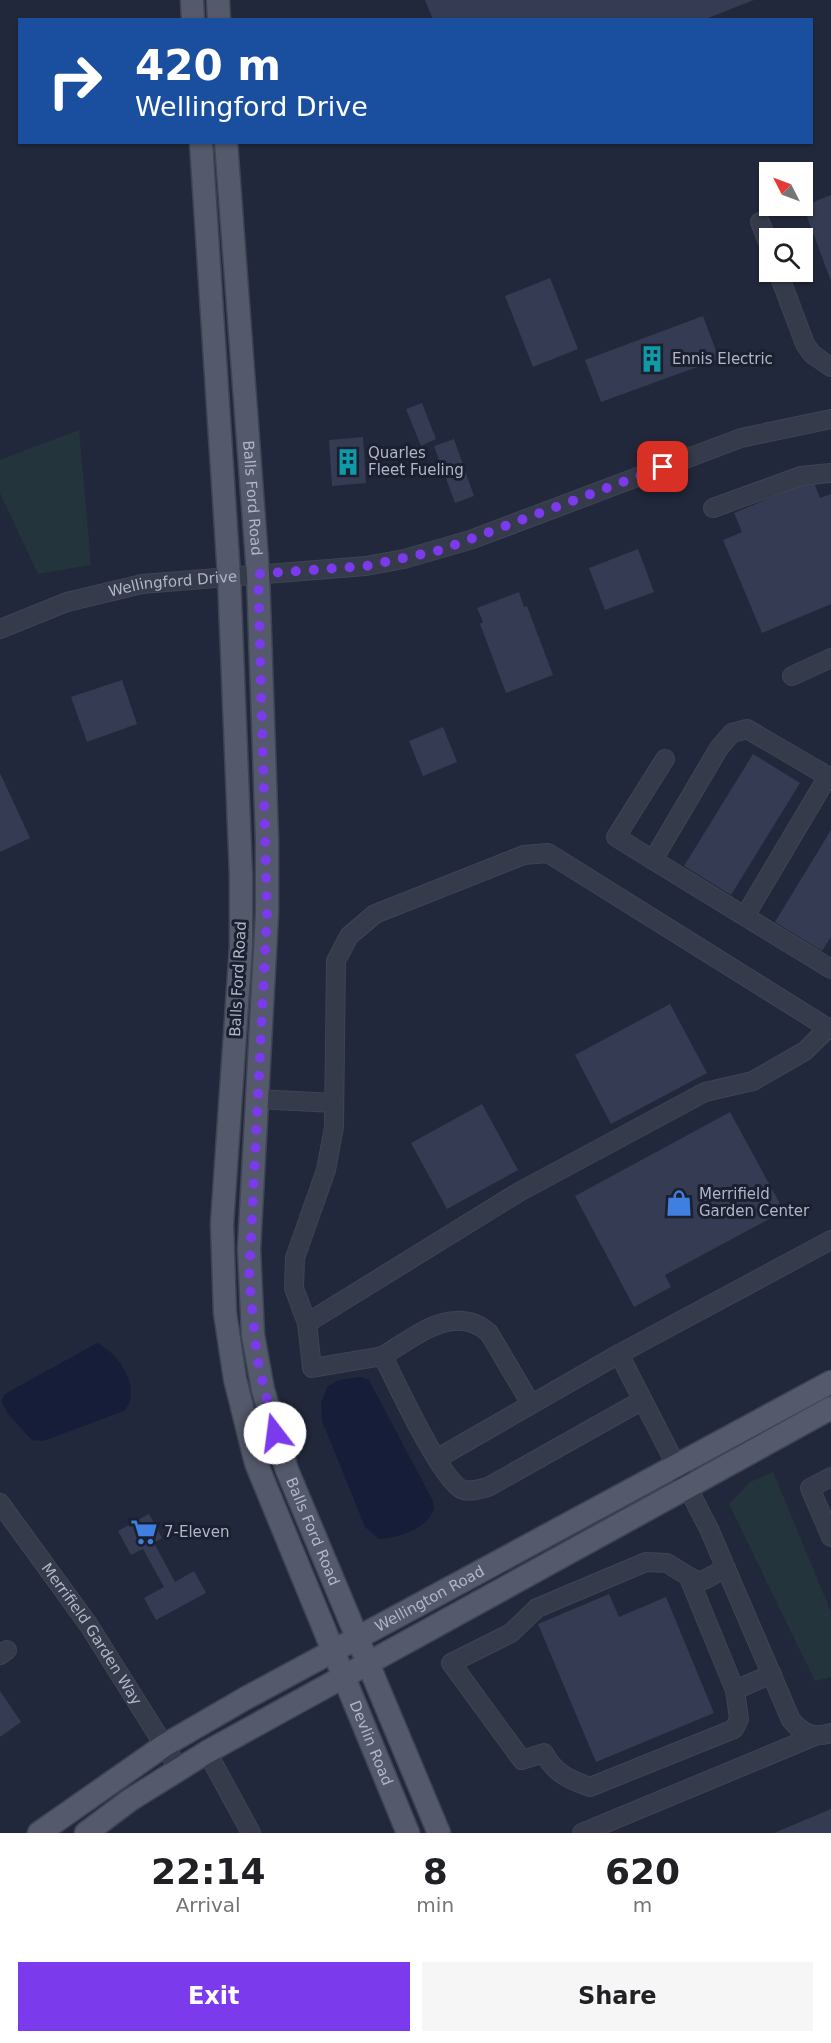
<!DOCTYPE html>
<style>
:root{--surface:#fff;--page:#f6f6f6;--text:#202124;--muted:#757577;--accent:#7c3aed}
body{margin:0;font-family:"DejaVu Sans",sans-serif;background:var(--page);color:var(--text);height:100vh;display:flex;flex-direction:column;font-size:22px;white-space:nowrap}
*{box-sizing:border-box;margin:0}
p{font-size:20px;color:var(--muted)}
.icon{flex:none;width:33px;height:33px;fill:none;stroke:currentColor;stroke-width:2;stroke-linecap:round;stroke-linejoin:round}
.map{position:relative;height:1833px;overflow:hidden}
.drawer{display:flex;flex-direction:column;background:var(--surface);flex:1}
.drawer>*{flex:none}
.guide{position:absolute;left:18px;top:18px;width:795px;height:126px;border-radius:0px;box-shadow:0 2px 4px #0004;background:#1a4fa0;color:#fff;overflow:hidden}
.needle{width:39px;rotate:312deg}
.fabs{position:absolute;left:759px;top:162px;display:grid;gap:12px}
.fabs a{display:grid;place-items:center;width:54px;height:54px;border-radius:0px;background:var(--surface);box-shadow:0 2px 4px #0004;font-size:30px}
.pin{position:absolute;display:grid;place-items:center;width:51px;height:51px;color:#fff;margin:-26px;border-radius:12px;box-shadow:0 3px 9px #0006}
.me{position:absolute;width:66px;margin:-33px;rotate:345deg;stroke-linejoin:round;filter:drop-shadow(0 0 4px #0008)}
.turn{display:flex;align-items:center;gap:21px;height:126px;padding:0 18px;font-size:27px}
.turn .icon{width:78px;height:78px;stroke-width:2.5}
.turn b{display:block;font-size:42px;line-height:51px}
.eta{display:flex;justify-content:space-evenly;align-items:center;height:102px;text-align:center}
.eta b{font-size:36px;font-weight:700;line-height:42px}
.cta{display:flex;gap:12px;margin-top:auto;padding:12px 18px}
.cta a{flex:1;height:69px;border-radius:0px;background:var(--accent);color:#fff;font-size:24px;font-weight:700;line-height:69px;text-align:center}
.cta a+a{background:var(--page);color:var(--text)}
.map>svg:first-child{display:block}
.green{fill:#24343c}
.water{fill:#161d38}
.building{fill:#343b52}
.lines{fill:none;stroke-linecap:round;stroke-linejoin:round}
.minor-casing{stroke:#3f4454;stroke-width:20}
.major-casing{stroke:#3f4454;stroke-width:25}
.minor{stroke:#363b4b;stroke-width:18}
.major{stroke:#54596b;stroke-width:22}
.route{stroke:#7c3aed;stroke-width:10;stroke-dasharray:0 18}
.labels{text-anchor:middle;stroke-width:6;stroke-linejoin:round;paint-order:stroke}
.poi-label{font-size:15px;fill:#b1b5c7;stroke:#1b2030;text-anchor:start}
.street-label{font-size:15px;fill:#b1b5c7;stroke:#1b2030}
</style>
<div class="map">
<svg width="831" height="1833" viewBox="0 0 831 1833">
<rect width="100%" height="100%" fill="#22283b"/>
<!-- green -->
<g class="green">
<path d="M79,430L91,565L38,574L0,493V460Z"/>
<path d="M773,1472L831,1612V1677L815,1681L729,1504L750,1482Z"/>
</g>
<!-- water -->
<g class="water">
<path d="M97,1343C119,1353 143,1390 124,1411L43,1441L32,1440L8,1414L1,1401L5,1394Z"/>
<path d="M360,1377L369,1380L433,1501L434,1509C427,1529 399,1538 379,1539L365,1527L322,1421L321,1402L328,1386L339,1380Z"/>
</g>
<!-- building -->
<g class="building">
<path d="M425,0H754L703,20H433Z"/>
<path d="M831,195V281L803,206Z"/>
<path d="M550,278L578,349L533,367L505,296Z"/>
<path d="M703,316L719,359L601,402L585,360Z"/>
<path d="M422,403L436,439L421,446L406,409Z"/>
<path d="M363,437L366,483L332,486L329,440Z"/>
<path d="M454,439L474,496L455,503L434,446Z"/>
<path d="M813,480L820,498L831,494V604L762,633L723,540L742,532L734,513Z"/>
<path d="M638,549L654,592L605,610L589,568Z"/>
<path d="M519,592L524,607L527,606L553,675L506,693L480,624L483,622L477,608Z"/>
<path d="M122,680L137,724L87,742L71,697Z"/>
<path d="M443,727L457,762L423,776L409,741Z"/>
<path d="M753,754L800,783L731,895L684,866Z"/>
<path d="M0,773L30,838L0,852Z"/>
<path d="M831,830V937L822,951L775,922Z"/>
<path d="M670,1004L707,1073L611,1124L575,1055Z"/>
<path d="M482,1104L518,1170L447,1209L411,1143Z"/>
<path d="M730,1112L784,1211L665,1275L671,1287L634,1307L575,1196Z"/>
<path d="M149,1514L162,1538L154,1543L175,1582L194,1571L206,1593L156,1620L144,1598L164,1587L143,1549L131,1555L118,1531Z"/>
<path d="M609,1594L619,1617L666,1597L714,1713L596,1762L538,1624Z"/>
<path d="M0,1691L21,1722L0,1737Z"/>
<path d="M831,1809V1833H774Z"/>
</g>
<g class="lines">
<defs>
<g id="minor">
<path d="M760,222L770,247"/>
<path d="M778,272L805,344L812,354L831,367"/>
<path d="M713,508L801,476L831,473"/>
<path id="s1" d="M0,629L67,602L142,584L366,566L404,559L470,540L741,438L831,419"/>
<path d="M792,676L831,658"/>
<path d="M665,759L616,837L653,860L719,748L732,733L747,729L831,778"/>
<path d="M653,860L831,969"/>
<path d="M745,916L828,776"/>
<path d="M257,1099L334,1103"/>
<path d="M831,1240L619,1354L709,1529L791,1720C802,1733 814,1739 831,1733"/>
<path d="M307,1323L294,1288L295,1258L326,1170L334,1127L336,961L349,936L375,914L524,855L548,853L828,1028"/>
<path d="M383,1356L312,1368L307,1323L519,1192L705,1092L753,1081L805,1051L828,1028L831,1030"/>
<path d="M531,1404L489,1333C455,1302 414,1337 383,1356C395,1381 440,1477 461,1489C470,1493 479,1489 488,1487L641,1401"/>
<path d="M438,1458L619,1354"/>
<path d="M831,1477L810,1488L831,1537"/>
<path id="s2" d="M0,1503L88,1624L179,1769"/>
<path d="M726,1568L704,1580L696,1581L667,1563L646,1562L537,1608L511,1633L451,1663L522,1760L544,1753C554,1773 570,1780 590,1787L734,1729L739,1719L735,1690"/>
<path d="M689,1578L735,1690L772,1674"/>
<path d="M0,1655L7,1650"/>
<path d="M207,1752L251,1833"/>
<path d="M582,1833L815,1736"/>
</g>
<g id="major">
<path d="M192,0L193,20"/>
<path d="M218,0L219,20"/>
<path id="s3" d="M201,142L229,576L241,876V946L222,1224L225,1313L235,1379L256,1463L408,1833"/>
<path id="s4" d="M226,142L258,574L267,840V913L249,1249L253,1335L263,1390L287,1470L439,1833"/>
<path id="s5" d="M39,1833L165,1745L246,1698L831,1382"/>
<path d="M86,1833L130,1800L207,1752L831,1408"/>
</g>
</defs>
<!-- minor casing -->
<use href="#minor" class="minor-casing"/>
<!-- major casing -->
<use href="#major" class="major-casing"/>
<!-- minor -->
<use href="#minor" class="minor"/>
<!-- major -->
<use href="#major" class="major"/>
</g>
<g class="lines">
<!-- route -->
<path class="route" d="M275,1433L257,1358L249,1278L267,913L258,574L366,566L441,550L663,467"/>
</g>
<!-- icons -->
<defs>
<symbol id="building-bare" viewBox="-9 -9 18 18"><path d="M-4-6H4V6H1V3H-1V6H-4ZM-2.5-4.3h1.7v1.8h-1.7ZM.8-4.3h1.7v1.8H.8ZM-2.5-1h1.7V.8h-1.7ZM.8-1h1.7V.8H.8Z" fill="#0f9aa8" stroke="#1b2030" stroke-width="2.5" paint-order="stroke"/></symbol>
<symbol id="shop-bare" viewBox="-9 -9 18 18"><path d="M-5-2.5h2.3a2.7 3.5 0 0 1 5.4 0H5L5.5 6h-11ZM-1.5-2.5h3a1.5 2.3 0 0 0-3 0Z" fill="#3f7fe0" stroke="#1b2030" stroke-width="2.5" paint-order="stroke"/></symbol>
<symbol id="supermarket-bare" viewBox="-9 -9 18 18"><path d="M-6-5.5h2.5l.6 2H6L4.5 2H-2.5L-4.4-4H-6ZM-1.5 3.2a1.3 1.3 0 1 0 .1 0ZM3 3.2a1.3 1.3 0 1 0 .1 0Z" fill="#3f7fe0" stroke="#1b2030" stroke-width="2.5" paint-order="stroke"/></symbol>
</defs>
<g fill-rule="evenodd">
<use href="#building-bare" x="633" y="340" width="38" height="38"/>
<use href="#building-bare" x="329" y="443" width="38" height="38"/>
<use href="#shop-bare" x="660" y="1184" width="38" height="38"/>
<use href="#supermarket-bare" x="125" y="1513" width="38" height="38"/>
</g>
<g class="labels">
<!-- poi labels -->
<g class="poi-label">
<text x="672" y="364">Ennis Electric</text>
<text x="368" y="458">Quarles<tspan x="368" dy="17">Fleet Fueling</tspan></text>
<text x="699" y="1199">Merrifield<tspan x="699" dy="17">Garden Center</tspan></text>
<text x="164" y="1537">7-Eleven</text>
</g>
<!-- street labels -->
<g class="street-label">
<text dy="5" stroke="none"><textPath href="#s4" startOffset="357">Balls Ford Road</textPath></text>
<text dy="5" stroke="none"><textPath href="#s1" startOffset="180">Wellingford Drive</textPath></text>
<text transform="translate(238 979) rotate(-87)" y="5">Balls Ford Road</text>
<text dy="5" stroke="none"><textPath href="#s4" startOffset="1401">Balls Ford Road</textPath></text>
<text dy="5" stroke="none"><textPath href="#s5" startOffset="456">Wellington Road</textPath></text>
<text dy="5" stroke="none"><textPath href="#s2" startOffset="160">Merrifield Garden Way</textPath></text>
<text dy="5" stroke="none"><textPath href="#s3" startOffset="1629">Devlin Road</textPath></text>
</g>
</g>
</svg>
<div class="fabs">
<a><svg class="needle" viewBox="-14 -14 28 28"><path d="M0-13l5 13h-10z" fill="#e53935"/><path d="M0 13l5-13h-10z" fill="#757577"/></svg></a>
<a><svg class="icon" aria-label="search" viewBox="0 0 24 24"><circle cx="10" cy="10" r="6"/><path d="M15 15l6 6"/></svg></a>
</div>
<div class="pin" style="left:663px;top:467px;background:#d93025"><svg class="icon" aria-label="arrive" viewBox="0 0 24 24"><path d="M6 21V4h12l-3 4 3 4H6"/></svg></div>
<svg class="me" style="left:275px;top:1433px" viewBox="-20 -20 40 40"><circle r="19" fill="#fff"/><path d="M0-13L10 11 0 6-10 11z" fill="#7c3aed"/></svg>
<div class="guide">
<div class="turn"><svg class="icon" aria-label="right" viewBox="0 0 24 24"><path d="M7 20v-9h11M14 6l5 5-5 5"/></svg><div><b>420 m</b>Wellingford Drive</div></div>
</div>
</div>
<section class="drawer">
<div class="eta">
<div><b>22:14</b><p>Arrival</p></div>
<div><b>8</b><p>min</p></div>
<div><b>620</b><p>m</p></div>
</div>
<div class="cta"><a>Exit</a><a>Share</a></div>
</section>
